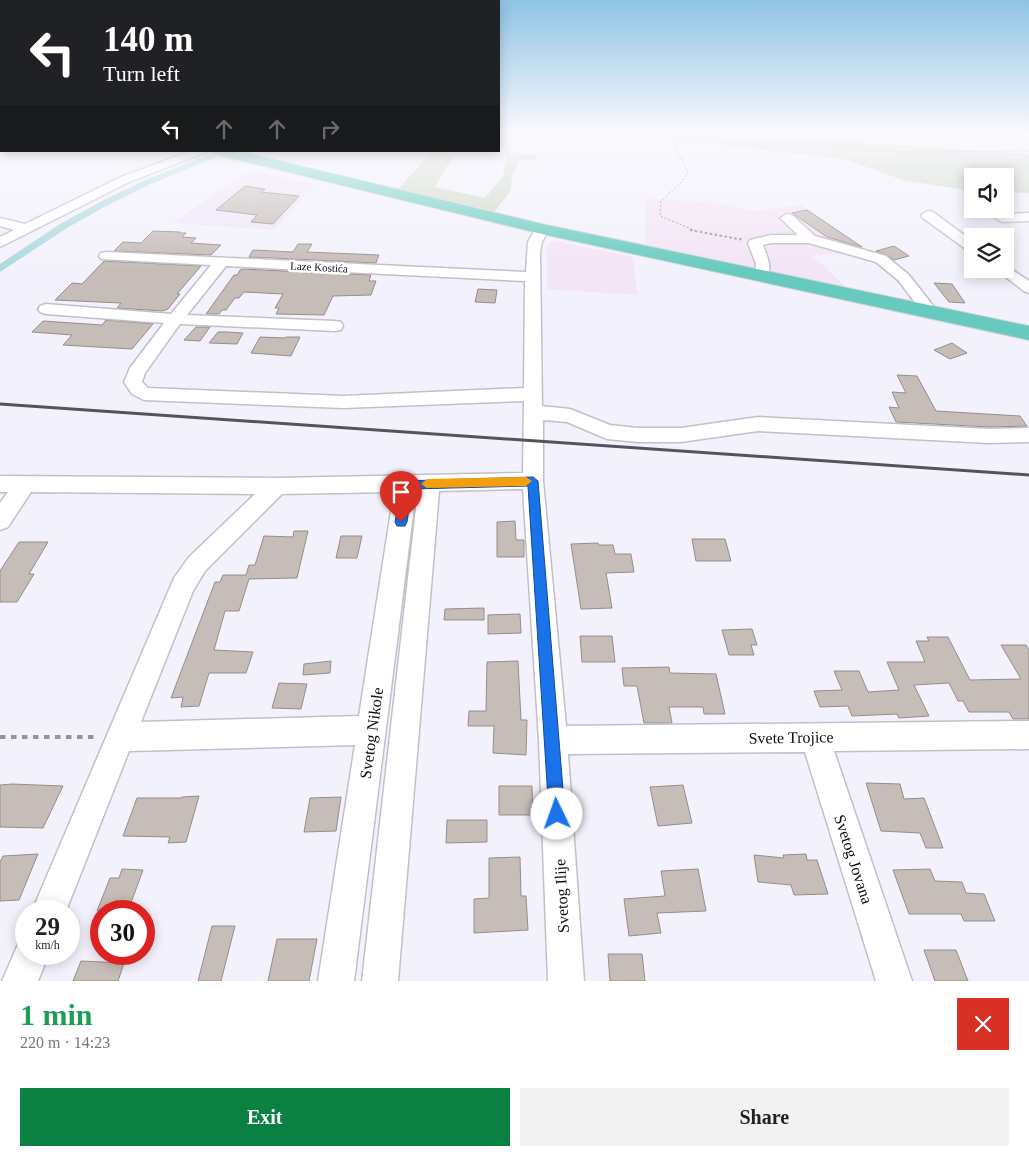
<!DOCTYPE html>
<meta charset="utf-8">
<style>
:root{--surface:#fff;--page:#f2f2f2;--text:#222;--muted:#767676;--accent:#0b8043}
body{margin:0;font-family:Georgia,serif;background:var(--page);color:var(--text);height:100vh;display:flex;flex-direction:column;font-size:19px;white-space:nowrap}
*{box-sizing:border-box;margin:0}
p{font-size:16px;color:var(--muted)}
.icon{flex:none;width:28px;height:28px;fill:none;stroke:currentColor;stroke-width:2;stroke-linecap:round;stroke-linejoin:round}
.map{position:relative;height:981px;overflow:hidden}
.sheet{display:flex;flex-direction:column;background:var(--surface);flex:1}
.sheet>*{flex:none}
.top-card{position:absolute;left:0px;top:0px;width:500px;height:152px;box-shadow:0 2px 12px #0003;background:#202124;color:#fff;overflow:hidden}
.tools{position:absolute;left:964px;top:168px;display:grid;gap:10px}
.tools a{display:grid;place-items:center;width:50px;height:50px;border-radius:0px;background:var(--surface);box-shadow:0 2px 12px #0003;font-size:25px}
.speed{position:absolute;left:15px;top:900px;display:flex;gap:10px;font-size:25px;font-weight:700;text-align:center}
.speed>*{display:grid;place-content:center;width:65px;height:65px;border-radius:50%;background:var(--surface);box-shadow:0 2px 12px #0003;line-height:1}
.speed small{font-size:12px;font-weight:400}
.speed .limit{border:8px solid #d22;background:#fff;color:#111}
.pin{position:absolute;display:grid;place-items:center;width:42px;height:42px;color:#fff;margin:-51px -21px;border-radius:50% 50% 50% 0;rotate:-45deg;box-shadow:0 0 5px #0007}
.pin .icon{rotate:45deg}
.me{position:absolute;width:55px;margin:-28px;rotate:357deg;stroke-linejoin:round;filter:drop-shadow(0 0 4px #0008)}
.turn{display:flex;align-items:center;gap:18px;height:105px;padding:0 20px;font-size:22px}
.turn .icon{width:65px;height:65px;stroke-width:2.5}
.turn b{display:block;font-size:35px;line-height:42px}
.lanes{display:flex;align-items:center;height:48px;padding:0 20px;background:#0003;justify-content:center;gap:25px;direction:ltr}
.lanes .off{opacity:.35}
.round{display:grid;place-items:center;flex:none;width:52px;height:52px;border-radius:0px;background:var(--page)}
.overview{display:flex;align-items:center;justify-content:space-between;height:85px;padding:0 20px}
h1{font-size:30px;font-weight:800;line-height:38px;color:#1e9e55}
.primary-button{display:flex;gap:10px;margin-top:auto;padding:10px 20px}
.primary-button a{flex:1;height:58px;border-radius:0px;background:var(--accent);color:#fff;font-size:20px;font-weight:800;line-height:58px;text-align:center}
.primary-button a+a{background:var(--page);color:var(--text)}
.map>svg:first-child{display:block}
.commercial{fill:#f0e5f9}
.industrial{fill:#f3e4f6}
.green{fill:#ced9c4}
.lines{fill:none;stroke-linecap:round;stroke-linejoin:round}
.canal{fill:#abdadd;fill-rule:evenodd}
.building{fill:#c6bcb8;stroke:#968d89}
.minor-casing{stroke:#c1c0c9;stroke-width:3}
.major-casing{stroke:#d3d3d4;stroke-width:2}
.path-far2{stroke:#94949b;stroke-width:1;stroke-dasharray:2 2;stroke-linecap:butt}
.path-far1{stroke:#94949b;stroke-width:2;stroke-dasharray:2.5 2.5;stroke-linecap:butt}
.path{stroke:#94949b;stroke-width:4;stroke-dasharray:5.5 5.5;stroke-linecap:butt}
.minor{fill:#fff;fill-rule:evenodd}
.major{fill:#66cbbe;fill-rule:evenodd}
.rail{stroke:#545359;stroke-width:3}
.route{fill:#1a73e8;stroke:#114b97}
.slow{fill:#f59e0b}
.labels{text-anchor:middle;stroke-width:5;stroke-linejoin:round;paint-order:stroke}
.far-street-label{font-size:11px;fill:#0c0c0f;stroke:#fff}
.near-street-label{font-size:16px;fill:#0c0c0f;stroke:#fff}
</style>
<div class="map">
<svg width="1029" height="981" viewBox="0 0 1029 981">
<rect width="100%" height="100%" fill="#f3f2fc"/>
<!-- commercial -->
<path class="commercial" d="M250,170L315,184L275,230L172,223Z"/>
<!-- industrial -->
<g class="industrial">
<path d="M645,198L728,204L752,211L802,205L872,252L812,255L847,288L645,244Z"/>
<path d="M552,240L633,257L637,295L547,289V247Z"/>
</g>
<!-- green -->
<g class="green">
<path d="M667,132H778L868,143L1029,154V193L1005,192V176H972V191L903,180L844,159L694,142L671,137Z"/>
<path d="M431,153L454,154L435,187L485,198L503,176L507,153L539,155L534,160L518,161L512,178L510,192L494,212L397,190Z"/>
</g>
<g class="lines">
<!-- canal -->
<path class="canal" d="M218,151H230L151,184L106,206L67,228L0,272V264L60,224L100,202L145,180Z"/>
</g>
<!-- building -->
<g class="building">
<path d="M245,186L265,189L261,192L299,196L273,224L251,222L257,215L216,210Z"/>
<path d="M807,210L862,247L827,237L792,213Z"/>
<path d="M153,231L180,232L179,233H186L182,237L196,238L191,243L221,245L211,255L114,251L123,242L141,243Z"/>
<path d="M298,244H312L307,252L379,255L376,263L249,257L253,250L293,252Z"/>
<path d="M894,246L909,256L894,260L887,255L876,251Z"/>
<path d="M104,261L201,266L177,294H180L168,309L163,311L117,308L121,303L55,300L72,283L82,284Z"/>
<path d="M241,269L371,275L369,281H376L371,295L333,296L324,315L276,314L279,308H275L283,294L244,292L239,298H235L226,310H222L219,314H206L234,275H237Z"/>
<path d="M934,283L952,284L965,303L949,302Z"/>
<path d="M478,289L497,290L495,303L475,302Z"/>
<path d="M106,320L153,324L132,349L63,345L72,335L32,332L43,321L102,325Z"/>
<path d="M196,327H210L200,341L184,340Z"/>
<path d="M218,332H227L243,333L237,344L209,343Z"/>
<path d="M260,337L285,338L286,337H300L291,356L251,353Z"/>
<path d="M952,343L967,353L950,359L934,350Z"/>
<path d="M897,375L917,376L936,411L1020,416L1027,426L989,427L896,422L889,407L899,408L892,392L906,393Z"/>
<path d="M515,521L516,540H524V557H497V522Z"/>
<path d="M294,531H308L297,578L249,579L239,611H225L214,650L253,652L246,673H209L199,706L181,707L183,697L171,698L215,582H220L223,575H246L249,565H255L264,536L293,537Z"/>
<path d="M341,536H362L357,558H336Z"/>
<path d="M692,539H725L731,561H696Z"/>
<path d="M19,542H48L29,574H34L17,602H0V571Z"/>
<path d="M598,543L599,545H613L615,554H631L634,572L606,573L612,608L581,609L571,544Z"/>
<path d="M484,608V620H444L445,609Z"/>
<path d="M520,614L521,633L488,634V615Z"/>
<path d="M752,629L757,645H751L754,655H729L722,630Z"/>
<path d="M580,636H612L615,662H582Z"/>
<path d="M927,637H948L970,680L1021,679L1001,645H1026L1029,650V719H1013L1009,712H969L963,701H958L949,683L914,685L929,716L899,718L897,714L852,716L848,706L820,707L814,691L842,690L834,671H859L868,692L899,690L887,662H925L916,641H929Z"/>
<path d="M331,661L330,673L303,675L304,664Z"/>
<path d="M518,661L521,720H527L526,755L493,753L494,726H468L469,711H486L487,662Z"/>
<path d="M669,667L670,673L716,674L725,714H704L703,707H669L672,723H644L637,686H624L622,668Z"/>
<path d="M279,683L307,684L301,709L272,708Z"/>
<path d="M866,783L900,784L904,799L924,798L943,848H926L920,833L881,831Z"/>
<path d="M0,785L12,784L63,786L43,828L0,827Z"/>
<path d="M683,785L692,823L658,826L650,787Z"/>
<path d="M499,786H532L533,815H499Z"/>
<path d="M199,796L186,842L168,843L170,837L123,836L137,798H181L182,797Z"/>
<path d="M341,797L336,831L304,832L310,798Z"/>
<path d="M447,820H487V842L446,843Z"/>
<path d="M38,854L19,900L0,901V862L3,856Z"/>
<path d="M806,854L807,860H817L828,894L794,895L791,885L758,882L754,855L784,858L783,855Z"/>
<path d="M520,857L521,896H526L528,930L474,933V899L489,898V858Z"/>
<path d="M122,869L143,870L128,911H97L110,878H119Z"/>
<path d="M698,869L706,911L657,913L661,933L629,936L624,899L665,896L661,871Z"/>
<path d="M930,869L935,881L962,882L966,893L984,894L995,921H964L961,914H909L893,870Z"/>
<path d="M212,926H235L221,981H198Z"/>
<path d="M277,939H317L309,981H268Z"/>
<path d="M924,950H956L968,981H935Z"/>
<path d="M608,954H642L645,981H610Z"/>
<path d="M81,961L124,963L118,981H73Z"/>
</g>
<g class="lines">
<defs>
<g id="minor">
<path d="M191,151H209L129,182L0,247V237L14,230L0,226V218L25,224L121,177Z"/>
<path d="M928,211L933,212L972,241V251L967,250L923,218L921,215Z"/>
<path d="M1029,213V221L1002,222L995,218L1002,214Z"/>
<path d="M787,214L792,215L815,236L886,256L909,275L938,312L936,315H924L899,281L876,262L809,243H771L763,245C767,257 773,267 766,278H756L754,275L756,264L748,243L750,240L771,235H798L780,218Z"/>
<path d="M542,225L549,229L542,242L540,252L542,406L570,409L610,425L638,428H681L758,417L989,429L1029,428V442L989,443L758,431L681,442H638L607,439L567,422L543,420V481L566,726L1029,721V749L834,751L912,981H876L805,752L568,754L584,981H548L539,740L523,489L439,491L398,981H362L418,491H416L354,981H318L355,745L129,751L66,911H32L174,578L189,557L255,494L31,492L8,527L0,530V503L8,492H0V476L277,478L523,473L524,401L343,408L144,400L132,394L124,382L130,368L164,323L46,314L40,312L38,309L40,306L46,304L171,314L211,265L101,259L99,256L101,253L106,252L526,272L528,242L537,226ZM226,266L525,281L524,388L343,396L148,388L142,382L145,373L180,324L335,331L341,330L343,326L341,322L335,321L187,315ZM394,492L359,716L141,722L193,591L205,571L282,494Z"/>
<path d="M1005,265L1029,281V293L1024,291L995,269H1005Z"/>
<path d="M26,938V954H49L38,981H2L19,942Z"/>
</g>
<path id="major" d="M212,151H238L542,224L1029,326V340L542,234L214,154Z"/>
</defs>
<!-- minor casing -->
<use href="#minor" class="minor-casing"/>
<!-- major casing -->
<use href="#major" class="major-casing"/>
<!-- path-far2 -->
<path class="path-far2" d="M696,231L660,216L661,201L680,184L688,172L675,148L674,141L692,137L771,144L830,143L871,150L908,152L1029,151"/>
<!-- path-far1 -->
<path class="path-far1" d="M690,230L744,240"/>
<!-- path -->
<path class="path" d="M0,737H98"/>
<!-- minor -->
<use href="#minor" class="minor"/>
<!-- major -->
<use href="#major" class="major"/>
<!-- rail -->
<path class="rail" d="M0,404L1029,475"/>
</g>
<!-- sky -->
<linearGradient id="sky" x2="0" y2="1"><stop stop-color="#8fc3e4"/><stop offset="0.49" stop-color="#faf9fe"/><stop offset="1" stop-color="#faf9fe" stop-opacity="0"/></linearGradient>
<rect width="1029" height="270" fill="url(#sky)"/>
<!-- route -->
<path class="route" d="M533,477L538,481L565,814L563,820L557,823L551,820L549,814L528,486L412,489L407,522L405,526H397L395,522L403,481Z"/>
<!-- slow -->
<path class="slow" d="M526,477L532,481L526,486L427,488L421,484L427,479Z"/>
<g class="labels">
<!-- far-street labels -->
<g class="far-street-label">
<text transform="translate(319 267) rotate(3)" y="4">Laze Kostića</text>
</g>
<!-- near-street labels -->
<g class="near-street-label">
<text transform="translate(371 733) rotate(-82)" y="6">Svetog Nikole</text>
<text transform="translate(791 737) rotate(-1)" y="6">Svete Trojice</text>
<text transform="translate(854 859) rotate(72)" y="6">Svetog Jovana</text>
<text transform="translate(561 896) rotate(-93)" y="6">Svetog Ilije</text>
</g>
</g>
</svg>
<div class="tools">
<a><svg class="icon" aria-label="sound" viewBox="0 0 24 24"><path d="M4 9h4l5-4v14l-5-4H4zM17 9q2 3 0 6"/></svg></a>
<a><svg class="icon" aria-label="layers" viewBox="0 0 24 24"><path d="M12 4l9 5-9 5-9-5zM3 14l9 5 9-5"/></svg></a>
</div>
<div class="speed"><div>29<small>km/h</small></div><div class="limit">30</div></div>
<div class="pin" style="left:401px;top:522px;background:#d93025"><svg class="icon" aria-label="arrive" viewBox="0 0 24 24"><path d="M6 21V4h12l-3 4 3 4H6"/></svg></div>
<svg class="me" style="left:557px;top:814px" viewBox="-20 -20 40 40"><circle r="19" fill="#fff"/><path d="M0-13L10 11 0 6-10 11z" fill="#1a73e8"/></svg>
<div class="top-card">
<div class="turn"><svg class="icon" aria-label="left" viewBox="0 0 24 24"><path d="M17 20v-9H6M10 6l-5 5 5 5"/></svg><div><b>140 m</b>Turn left</div></div>
<div class="lanes"><svg class="icon" aria-label="left" viewBox="0 0 24 24"><path d="M17 20v-9H6M10 6l-5 5 5 5"/></svg><svg class="icon off" aria-label="ahead" viewBox="0 0 24 24"><path d="M12 20V5M6 11l6-6 6 6"/></svg><svg class="icon off" aria-label="ahead" viewBox="0 0 24 24"><path d="M12 20V5M6 11l6-6 6 6"/></svg><svg class="icon off" aria-label="right" viewBox="0 0 24 24"><path d="M7 20v-9h11M14 6l5 5-5 5"/></svg></div>
</div>
</div>
<section class="sheet">
<div class="overview"><div><h1>1 min</h1><p>220 m · 14:23</p></div><a class="round" style="background:#d93025;color:#fff"><svg class="icon" aria-label="close" viewBox="0 0 24 24"><path d="M6 6l12 12M18 6L6 18"/></svg></a></div>
<div class="primary-button"><a>Exit</a><a>Share</a></div>
</section>
